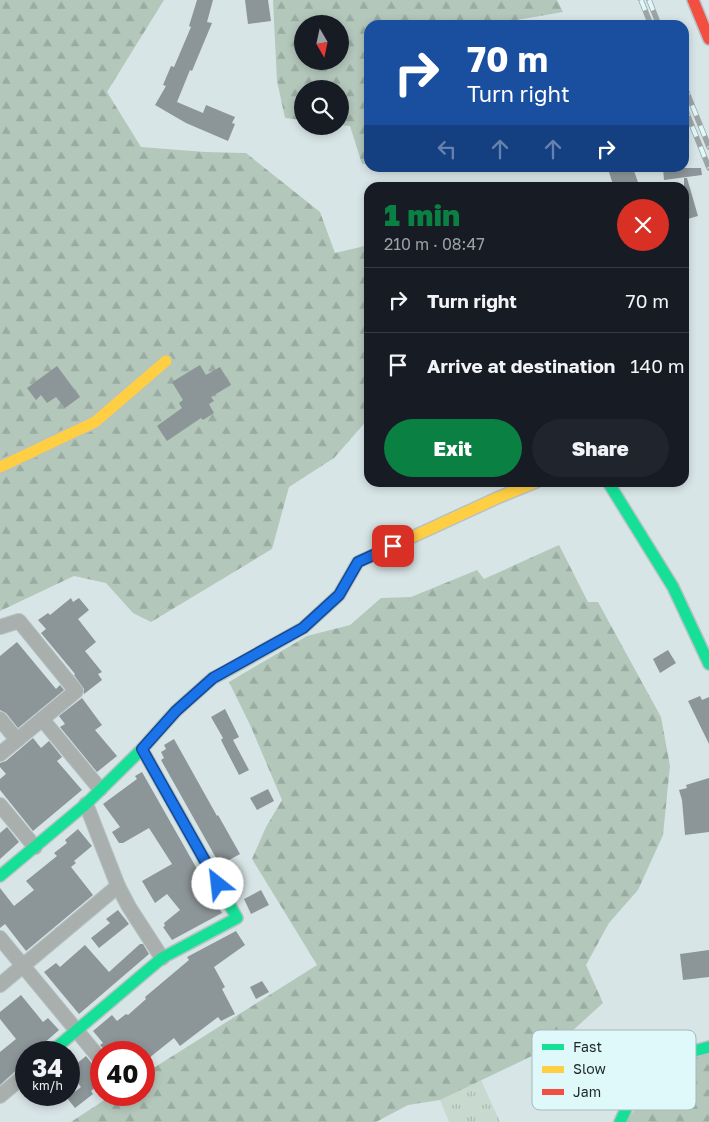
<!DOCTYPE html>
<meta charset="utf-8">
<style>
:root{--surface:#171b24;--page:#20242c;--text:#f1f3f6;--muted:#9ea1a6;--line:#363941;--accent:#0b8043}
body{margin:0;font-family:"Golos Text",sans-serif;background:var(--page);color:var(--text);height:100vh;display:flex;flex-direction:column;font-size:19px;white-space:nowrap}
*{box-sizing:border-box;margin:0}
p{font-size:16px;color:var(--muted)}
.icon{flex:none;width:28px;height:28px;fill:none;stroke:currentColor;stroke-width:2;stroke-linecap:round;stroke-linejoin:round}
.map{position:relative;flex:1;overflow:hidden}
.side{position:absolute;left:364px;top:182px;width:325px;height:305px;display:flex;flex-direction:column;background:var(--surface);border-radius:15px;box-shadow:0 2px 8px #0003}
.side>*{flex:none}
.guide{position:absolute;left:364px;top:20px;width:325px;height:152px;border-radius:15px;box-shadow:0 2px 8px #0003;background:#1a4fa0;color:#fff;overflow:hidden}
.needle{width:32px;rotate:171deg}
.tools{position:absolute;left:294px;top:15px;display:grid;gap:10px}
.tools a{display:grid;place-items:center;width:55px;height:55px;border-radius:50%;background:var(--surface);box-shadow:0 2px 8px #0003;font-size:25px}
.speed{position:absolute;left:15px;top:1041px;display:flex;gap:10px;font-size:25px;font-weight:700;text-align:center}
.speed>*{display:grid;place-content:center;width:65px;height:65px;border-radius:50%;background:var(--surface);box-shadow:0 2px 8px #0003;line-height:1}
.speed small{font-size:12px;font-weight:400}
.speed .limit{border:8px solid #d22;background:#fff;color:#111}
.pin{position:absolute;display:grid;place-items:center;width:42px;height:42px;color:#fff;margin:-21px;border-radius:10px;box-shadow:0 2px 8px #0006}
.me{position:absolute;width:55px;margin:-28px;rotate:331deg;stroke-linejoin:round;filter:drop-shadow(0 0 4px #0008)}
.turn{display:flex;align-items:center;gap:18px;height:105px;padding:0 20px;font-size:22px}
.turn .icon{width:65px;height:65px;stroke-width:2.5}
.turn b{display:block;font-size:35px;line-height:42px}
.lanes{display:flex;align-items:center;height:48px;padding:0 20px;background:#0003;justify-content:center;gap:25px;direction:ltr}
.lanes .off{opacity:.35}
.round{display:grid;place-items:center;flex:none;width:52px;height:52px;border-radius:26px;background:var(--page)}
.overview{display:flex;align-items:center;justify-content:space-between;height:85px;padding:0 20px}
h1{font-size:30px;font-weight:800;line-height:38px;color:var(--accent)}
.button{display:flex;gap:10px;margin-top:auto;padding:10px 20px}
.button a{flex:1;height:58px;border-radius:30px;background:var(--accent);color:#fff;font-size:20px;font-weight:800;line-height:58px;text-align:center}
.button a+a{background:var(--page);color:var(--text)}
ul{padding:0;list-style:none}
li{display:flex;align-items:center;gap:15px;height:65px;padding:0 20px;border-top:1px solid var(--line)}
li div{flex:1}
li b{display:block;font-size:19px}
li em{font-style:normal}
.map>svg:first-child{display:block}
.grass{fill:url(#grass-tufts)}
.forest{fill:url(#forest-firs);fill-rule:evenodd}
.building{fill:#8c9597}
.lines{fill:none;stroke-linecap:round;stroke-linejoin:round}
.street-casing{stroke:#b7c2c3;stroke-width:16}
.fast-casing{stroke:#b7c2c3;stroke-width:14}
.slow-casing{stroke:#b7c2c3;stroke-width:14}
.jam-casing{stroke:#b7c2c3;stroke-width:14}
.street{stroke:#a8afad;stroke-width:14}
.fast{stroke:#16e098;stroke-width:11}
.slow{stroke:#ffcf43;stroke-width:11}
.jam{stroke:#f24e42;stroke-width:11}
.rail-casing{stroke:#9ca4a5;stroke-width:5.5}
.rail{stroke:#dff8fa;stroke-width:4;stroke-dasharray:11;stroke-linecap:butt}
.route-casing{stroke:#114b97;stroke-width:12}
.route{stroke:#1a73e8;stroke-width:9}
.key{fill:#dff8fa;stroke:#a5b9bb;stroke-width:1}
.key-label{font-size:14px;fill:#1e2728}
</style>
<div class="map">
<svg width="709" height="1122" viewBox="0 0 709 1122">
<defs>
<pattern id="grass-tufts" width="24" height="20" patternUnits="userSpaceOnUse" patternTransform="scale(1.25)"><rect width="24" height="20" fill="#c8d9cf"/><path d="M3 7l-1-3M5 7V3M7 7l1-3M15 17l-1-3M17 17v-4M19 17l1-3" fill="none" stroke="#abbab2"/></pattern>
<pattern id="forest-firs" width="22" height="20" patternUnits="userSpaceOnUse" patternTransform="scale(1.25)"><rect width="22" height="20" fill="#b4c7bb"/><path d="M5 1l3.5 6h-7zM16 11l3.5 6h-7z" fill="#9aaba1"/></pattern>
</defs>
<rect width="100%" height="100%" fill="#d8e5e6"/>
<!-- grass -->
<path class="grass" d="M481,1080L500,1122H449L440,1100Z"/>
<!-- forest -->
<g class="forest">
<path d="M0,0H164L107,92L141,147L205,152L246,153L320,212L335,253L369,245V418L334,458L289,487L272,549L151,622L133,613L106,583L74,576L0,611Z"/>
<path d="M273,0H557L563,12L488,25H369V164H362L350,126L340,125V89H302V120L285,118L277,81ZM302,24H340V61H302Z"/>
<path d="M559,545L588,602H598L661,717L670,766L663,835L638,890L609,923L586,965L603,1003L559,1043L440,1100L408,1105L376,1122H71L112,1095H144V1074L317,965L252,859L266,827L282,800L251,727L229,682L307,636L350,625L381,598L411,597L477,570L484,579Z"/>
<path d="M709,1050V1122H625L671,1065Z"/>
</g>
<!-- building -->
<g class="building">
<path d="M197,0H213L207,22L212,23L192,71L190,70L177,102L203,113L206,105L235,117L232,123L235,124L228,141L186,123L155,105L166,86L163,85L171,66L174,67L191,27L189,26Z"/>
<path d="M245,0H268L271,21L248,24Z"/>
<path d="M622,168H633L640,188H614L609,172Z"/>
<path d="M663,168H701L702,175L664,180Z"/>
<path d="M684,178H687L698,216L684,220Z"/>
<path d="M200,365L206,375L220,367L231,385L211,397L214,401L209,404L214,413L203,420L201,418L167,441L157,426L182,408L179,403L183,400L172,382Z"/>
<path d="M57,366L80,397L65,408L56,397L47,403L41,395L36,400L27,388Z"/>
<path d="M71,598L73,602L79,598L89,610L78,619L96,642L85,651L102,672L98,674L102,680L84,694V689L74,675L75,674L41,633L46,629L38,620L48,613L50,615Z"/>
<path d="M17,642L56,689L60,685L64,690L18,728L6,713L0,710V656Z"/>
<path d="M668,650L676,663L660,673L653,659Z"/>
<path d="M700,696L702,700L709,697V744L688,701Z"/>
<path d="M82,698L102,725L95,730L117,756L97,772L60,727L65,724L59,716Z"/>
<path d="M225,709L239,737L233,740L249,770L239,775L221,740L223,738L211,717Z"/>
<path d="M33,738L41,748L49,741L62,757L57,761L82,790L33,831L0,790V779L6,774L0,767V763L6,761Z"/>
<path d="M174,739L217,816L218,815L240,854L220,865L161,760L164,758L161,752L166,749L164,745Z"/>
<path d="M142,772L222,913L172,940L163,927L165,926L164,923L180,910L167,894L155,903L142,881L172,864L149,828L123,843H119L112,832L120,827L103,804L137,779L135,776Z"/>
<path d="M709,778V832L685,835L682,800L679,790L687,788L686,785Z"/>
<path d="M268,789L274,801L257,810L250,798Z"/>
<path d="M7,827L19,842L0,859V833Z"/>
<path d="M78,829L92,846L74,861L76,863L71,867L93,895L26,951L5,924L0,928V888L14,906L34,890L26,881L57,856L54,853L67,843L65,840Z"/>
<path d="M261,890L269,905L251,914L244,899Z"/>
<path d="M118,910L129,924L99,948L91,938L110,923L106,919Z"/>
<path d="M236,931L245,945L214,967L225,987L222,989L235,1014L221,1021L218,1017L180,1046L174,1038L144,1062V1052H106L100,1045L103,1043L93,1031L112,1015L117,1021L126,1014L128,1015L146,999L145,997L189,960L187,957Z"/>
<path d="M140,944H143L149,954L79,1014L44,972L56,963L60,967L85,945L109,972Z"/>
<path d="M709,950V977L683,980L680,954Z"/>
<path d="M262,981L269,992L256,999L250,987Z"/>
<path d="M21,995L43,1022L48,1018L59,1030L43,1044L40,1052H26V1065L20,1067L0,1085V1052L16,1039L0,1019V1012Z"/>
<path d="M86,1056L100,1074L94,1079L98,1085L91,1091L93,1094L75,1108L67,1098L81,1087L69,1072V1070Z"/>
</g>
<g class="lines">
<defs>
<g id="street">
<path d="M0,627L19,621L76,691L0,754"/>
<path d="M0,719L17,740"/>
<path d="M42,719L100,789"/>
<path d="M86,804L118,886L129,907L162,958"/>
<path d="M0,805L35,847"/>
<path d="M0,938L101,1060"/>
<path d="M0,985L118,886"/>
<path d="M0,1096L26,1074"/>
</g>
<g id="fast">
<path d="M608,482L673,587L709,664"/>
<path d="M0,876L86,804L142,749L176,711L213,678L223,673"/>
<path d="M51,1052L162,958L237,918L181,818"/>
<path d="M620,1122L629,1103L664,1063L686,1053L709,1047"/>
</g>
<g id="slow">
<path d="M0,467L95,422L166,361"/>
<path d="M223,673L303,628L339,595L358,562L497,498L536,482"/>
</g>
<g id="jam">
<path d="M693,0L709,39"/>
<path d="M142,749L181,818"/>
</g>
</defs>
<!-- street casing -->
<use href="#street" class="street-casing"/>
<!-- fast casing -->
<use href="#fast" class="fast-casing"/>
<!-- slow casing -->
<use href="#slow" class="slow-casing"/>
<!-- jam casing -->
<use href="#jam" class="jam-casing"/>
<!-- street -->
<use href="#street" class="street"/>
<!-- fast -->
<use href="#fast" class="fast"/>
<!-- slow -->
<use href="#slow" class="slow"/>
<!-- jam -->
<use href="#jam" class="jam"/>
<defs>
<g id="rail">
<path d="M641,0L651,25"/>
<path d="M649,0L659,25"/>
<path d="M684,85L709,147"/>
<path d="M684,106L709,168"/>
</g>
</defs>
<!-- rail casing -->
<use href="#rail" class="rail-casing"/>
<!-- rail -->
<use href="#rail" class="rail"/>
</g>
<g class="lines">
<defs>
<path id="route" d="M218,884L142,749L176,711L213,678L303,628L339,595L358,562L393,546"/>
</defs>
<!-- route casing -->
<use href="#route" class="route-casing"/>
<!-- route -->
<use href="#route" class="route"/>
</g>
<!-- legend -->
<rect x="532" y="1030" width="164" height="80" rx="8" class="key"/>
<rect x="542" y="1044" width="22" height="6" fill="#16e098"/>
<rect x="542" y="1066" width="22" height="7" fill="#ffcf43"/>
<rect x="542" y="1089" width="22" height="6" fill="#f24e42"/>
<g class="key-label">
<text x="573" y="1052">Fast</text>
<text x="573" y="1074">Slow</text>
<text x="573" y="1097">Jam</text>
</g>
</svg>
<div class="tools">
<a><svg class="needle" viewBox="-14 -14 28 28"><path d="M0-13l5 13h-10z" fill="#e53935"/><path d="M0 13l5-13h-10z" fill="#9ea1a6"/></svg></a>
<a><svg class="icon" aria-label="search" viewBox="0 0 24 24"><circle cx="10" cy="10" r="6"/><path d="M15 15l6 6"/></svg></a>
</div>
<div class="speed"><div>34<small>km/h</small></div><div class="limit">40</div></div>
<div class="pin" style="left:393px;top:546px;background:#d93025"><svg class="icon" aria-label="arrive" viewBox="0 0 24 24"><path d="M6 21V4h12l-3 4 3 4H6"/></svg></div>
<svg class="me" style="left:218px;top:884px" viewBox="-20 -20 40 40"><circle r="19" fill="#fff"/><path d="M0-13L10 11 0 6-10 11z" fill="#1a73e8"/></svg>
<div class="guide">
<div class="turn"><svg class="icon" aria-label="right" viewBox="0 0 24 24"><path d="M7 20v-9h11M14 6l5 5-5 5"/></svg><div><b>70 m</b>Turn right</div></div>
<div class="lanes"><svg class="icon off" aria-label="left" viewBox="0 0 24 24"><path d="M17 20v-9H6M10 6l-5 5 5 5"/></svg><svg class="icon off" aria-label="ahead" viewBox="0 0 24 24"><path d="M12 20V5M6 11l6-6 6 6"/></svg><svg class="icon off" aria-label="ahead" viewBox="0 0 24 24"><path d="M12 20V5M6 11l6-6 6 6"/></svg><svg class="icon" aria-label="right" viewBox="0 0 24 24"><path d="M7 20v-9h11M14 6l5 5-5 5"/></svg></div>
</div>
<section class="side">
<div class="overview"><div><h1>1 min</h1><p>210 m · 08:47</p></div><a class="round" style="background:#d93025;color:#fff"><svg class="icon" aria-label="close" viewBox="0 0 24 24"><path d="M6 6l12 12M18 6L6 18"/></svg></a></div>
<ul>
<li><svg class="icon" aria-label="right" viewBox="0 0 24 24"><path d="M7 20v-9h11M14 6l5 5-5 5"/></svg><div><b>Turn right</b></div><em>70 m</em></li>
<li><svg class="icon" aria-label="arrive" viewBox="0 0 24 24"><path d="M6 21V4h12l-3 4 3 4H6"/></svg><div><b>Arrive at destination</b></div><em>140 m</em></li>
</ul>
<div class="button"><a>Exit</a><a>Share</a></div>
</section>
</div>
